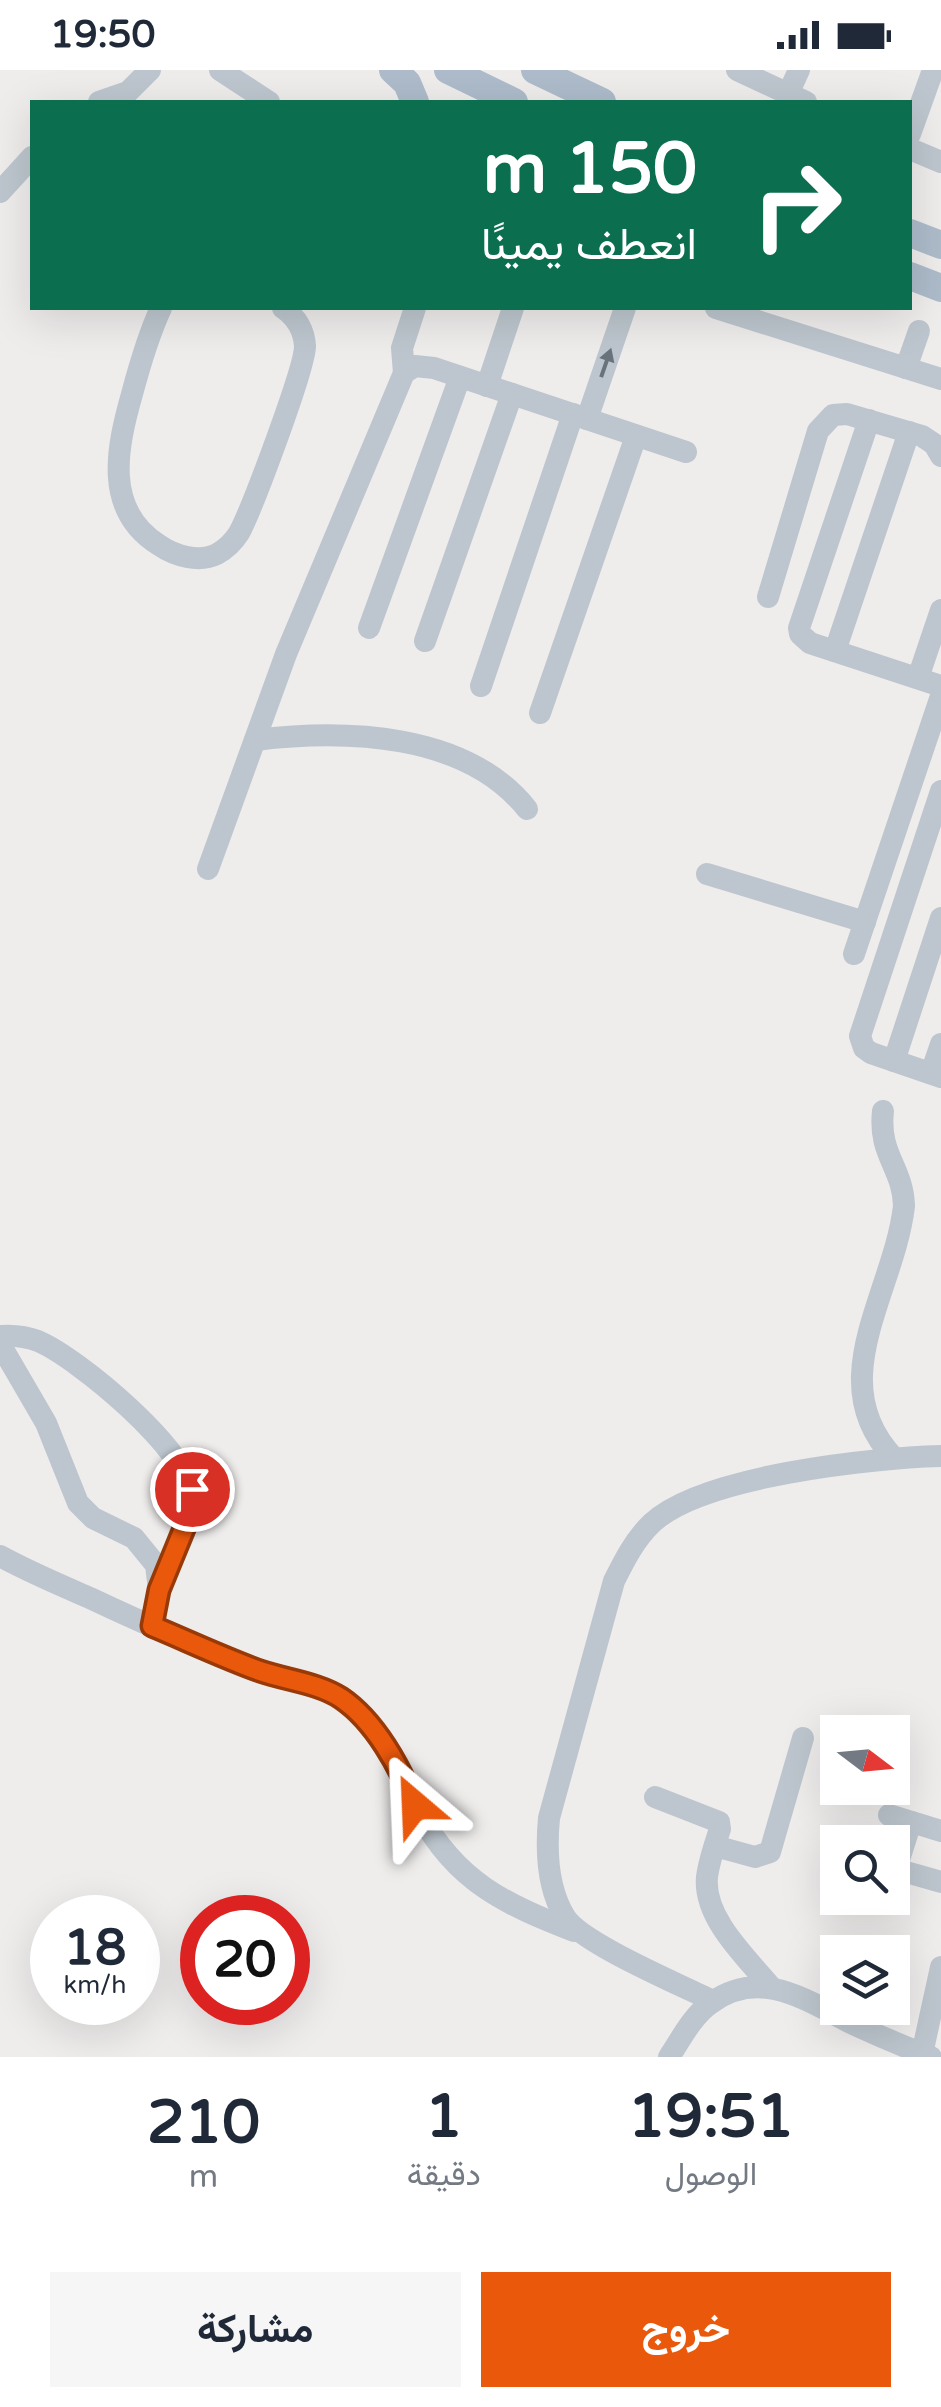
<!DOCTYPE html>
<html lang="ar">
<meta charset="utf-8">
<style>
:root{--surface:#fff;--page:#f6f6f7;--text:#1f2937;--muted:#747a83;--accent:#ea580c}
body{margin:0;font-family:"Varela Round",Vazirmatn,sans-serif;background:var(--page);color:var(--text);direction:rtl;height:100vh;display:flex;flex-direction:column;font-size:38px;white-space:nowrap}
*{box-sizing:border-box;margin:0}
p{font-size:32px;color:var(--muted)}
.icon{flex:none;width:55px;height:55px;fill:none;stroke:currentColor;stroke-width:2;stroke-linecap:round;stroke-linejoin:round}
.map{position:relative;height:1987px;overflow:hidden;direction:ltr}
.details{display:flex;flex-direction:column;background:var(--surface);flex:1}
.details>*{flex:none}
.hud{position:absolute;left:30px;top:30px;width:882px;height:210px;border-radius:0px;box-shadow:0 10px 40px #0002;direction:rtl;background:#0b6e4f;color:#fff;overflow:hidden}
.needle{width:65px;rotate:106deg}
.buttons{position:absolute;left:820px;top:1645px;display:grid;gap:20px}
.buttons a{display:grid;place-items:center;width:90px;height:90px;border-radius:0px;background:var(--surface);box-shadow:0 10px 40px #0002;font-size:50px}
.speed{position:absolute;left:30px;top:1825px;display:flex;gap:20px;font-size:50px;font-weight:700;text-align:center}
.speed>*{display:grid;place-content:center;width:130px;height:130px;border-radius:50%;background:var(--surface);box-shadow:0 10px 40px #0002;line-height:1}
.speed small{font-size:25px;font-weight:400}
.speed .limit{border:15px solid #d22;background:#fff;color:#111}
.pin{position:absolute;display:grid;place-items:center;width:85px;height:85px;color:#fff;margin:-42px;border:5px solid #fff;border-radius:50%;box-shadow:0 2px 10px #0007}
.me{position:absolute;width:110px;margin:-55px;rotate:334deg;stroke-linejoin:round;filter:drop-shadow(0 0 8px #0008)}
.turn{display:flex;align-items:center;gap:35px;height:210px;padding:0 50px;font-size:45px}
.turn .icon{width:130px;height:130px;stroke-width:2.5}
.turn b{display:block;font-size:70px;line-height:85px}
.eta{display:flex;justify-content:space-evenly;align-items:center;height:170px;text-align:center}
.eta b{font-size:60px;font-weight:700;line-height:70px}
.button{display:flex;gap:20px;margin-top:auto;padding:20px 50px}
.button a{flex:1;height:115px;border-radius:0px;background:var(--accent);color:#fff;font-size:40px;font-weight:700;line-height:115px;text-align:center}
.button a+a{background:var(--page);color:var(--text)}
.status{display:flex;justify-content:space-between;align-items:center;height:70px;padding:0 50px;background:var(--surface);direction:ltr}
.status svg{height:28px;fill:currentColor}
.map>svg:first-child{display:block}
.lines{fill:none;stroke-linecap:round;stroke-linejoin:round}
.minor{stroke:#bdc6ce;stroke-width:22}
.major{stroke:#adbbca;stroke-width:28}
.oneway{fill:#69737b}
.route-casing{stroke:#983908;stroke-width:25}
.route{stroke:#ea580c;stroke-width:18}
</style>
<div class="status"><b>19:50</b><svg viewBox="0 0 49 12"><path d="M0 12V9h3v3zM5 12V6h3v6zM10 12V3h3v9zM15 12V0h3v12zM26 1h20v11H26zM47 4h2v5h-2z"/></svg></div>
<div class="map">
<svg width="941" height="1987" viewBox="0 0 941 1987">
<rect width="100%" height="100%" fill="#efecec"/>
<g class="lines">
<!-- minor -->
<g class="minor">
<path d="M220,0L269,32"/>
<path d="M737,0L806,32"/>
<path d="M788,24L799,0"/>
<path d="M99,32L128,22L150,0"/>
<path d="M910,64L933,0"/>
<path d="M910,79L941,92"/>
<path d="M0,122L32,87"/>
<path d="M161,238C148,266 140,294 132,324C117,377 103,440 159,475C175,486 199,493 217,484C226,479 234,471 239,463C252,439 305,298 305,276C304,260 296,247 283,238"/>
<path d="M716,238L941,309"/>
<path d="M906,298L919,261"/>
<path d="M404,303L402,278L415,238"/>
<path d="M487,316L513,238"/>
<path d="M587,349L625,238"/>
<path d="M869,350L799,558L800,564L810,573L941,616"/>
<path d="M768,527L818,361L833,345L847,344L922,366L934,374L941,386"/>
<path d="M369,558L460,307"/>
<path d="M425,571L512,324"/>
<path d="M835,581L909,362"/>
<path d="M918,608L941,540"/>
<path d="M481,616L573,344"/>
<path d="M540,643L636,366"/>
<path d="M255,670C344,659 466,662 527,739"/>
<path d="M941,721L860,966L864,978L871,983L941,1007"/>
<path d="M208,799L286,584L404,303L415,296L434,298L686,382"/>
<path d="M707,804L865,852"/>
<path d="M854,884L941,626"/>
<path d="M894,991L941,848"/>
<path d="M931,1003L941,974"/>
<path d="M883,1041C878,1085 903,1097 904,1136C894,1223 821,1312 894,1388"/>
<path d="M0,1266C13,1265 25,1266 38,1271C78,1288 190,1381 192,1426C194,1451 169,1495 159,1520"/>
<path d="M0,1274L46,1353L78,1433L93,1448L134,1468L156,1495L159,1520L152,1556"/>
<path d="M0,1486C29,1502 60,1515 90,1528C145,1554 202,1579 259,1600C287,1611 320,1613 345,1631C382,1658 399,1705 420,1744C456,1812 507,1835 574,1861"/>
<path d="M655,1727L719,1752L720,1759C715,1774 709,1791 707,1807C703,1848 747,1888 771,1917"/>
<path d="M889,1745L941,1761"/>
<path d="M715,1776L755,1787L770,1782L803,1668"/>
<path d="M892,1798L941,1812"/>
<path d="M896,1799L911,1752"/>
<path d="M713,1931C681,1915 581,1873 565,1847C547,1818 546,1780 549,1748L614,1511C624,1491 635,1469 652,1453C702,1406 871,1388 941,1386"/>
<path d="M922,1984L941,1897"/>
<path d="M669,1987C681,1969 693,1945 711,1933C761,1897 807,1931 853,1954C879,1966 905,1977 931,1987"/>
</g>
<!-- major -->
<g class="major">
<path d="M393,0L407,13L415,32"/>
<path d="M448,0L514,32"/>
<path d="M535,0L602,32"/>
<path d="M910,163L941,175"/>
<path d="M910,206L941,218"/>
</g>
</g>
<!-- one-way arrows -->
<defs><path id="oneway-solid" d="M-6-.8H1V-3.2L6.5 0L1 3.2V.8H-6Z" transform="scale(2.5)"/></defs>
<use class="oneway" href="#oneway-solid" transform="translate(606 293) rotate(-71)"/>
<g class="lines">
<defs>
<path id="route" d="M192,1419L190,1444L159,1520L152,1556C188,1571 224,1588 260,1601C286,1610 318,1613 341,1628C375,1651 400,1697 415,1735"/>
</defs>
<!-- route casing -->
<use href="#route" class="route-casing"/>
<!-- route -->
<use href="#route" class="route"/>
</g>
</svg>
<div class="buttons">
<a><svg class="needle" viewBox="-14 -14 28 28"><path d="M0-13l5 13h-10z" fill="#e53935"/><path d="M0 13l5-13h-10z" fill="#747a83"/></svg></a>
<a><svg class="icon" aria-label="search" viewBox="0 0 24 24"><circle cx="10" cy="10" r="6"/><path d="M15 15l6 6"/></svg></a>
<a><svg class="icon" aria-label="layers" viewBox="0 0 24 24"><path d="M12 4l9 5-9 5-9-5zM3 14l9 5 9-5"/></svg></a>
</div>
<div class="speed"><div>18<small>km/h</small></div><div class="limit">20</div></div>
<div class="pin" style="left:192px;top:1419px;background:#d93025"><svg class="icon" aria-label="arrive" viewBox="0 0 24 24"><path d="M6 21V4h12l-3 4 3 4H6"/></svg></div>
<svg class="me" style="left:415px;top:1735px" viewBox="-20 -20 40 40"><path d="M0-17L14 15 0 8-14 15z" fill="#ea580c" stroke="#fff" stroke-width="4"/></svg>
<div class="hud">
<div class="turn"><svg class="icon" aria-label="right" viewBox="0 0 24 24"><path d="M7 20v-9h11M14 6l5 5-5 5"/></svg><div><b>150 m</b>انعطف يمينًا</div></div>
</div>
</div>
<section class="details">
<div class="eta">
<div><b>19:51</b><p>الوصول</p></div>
<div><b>1</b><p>دقيقة</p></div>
<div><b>210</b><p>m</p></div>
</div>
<div class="button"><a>خروج</a><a>مشاركة</a></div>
</section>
